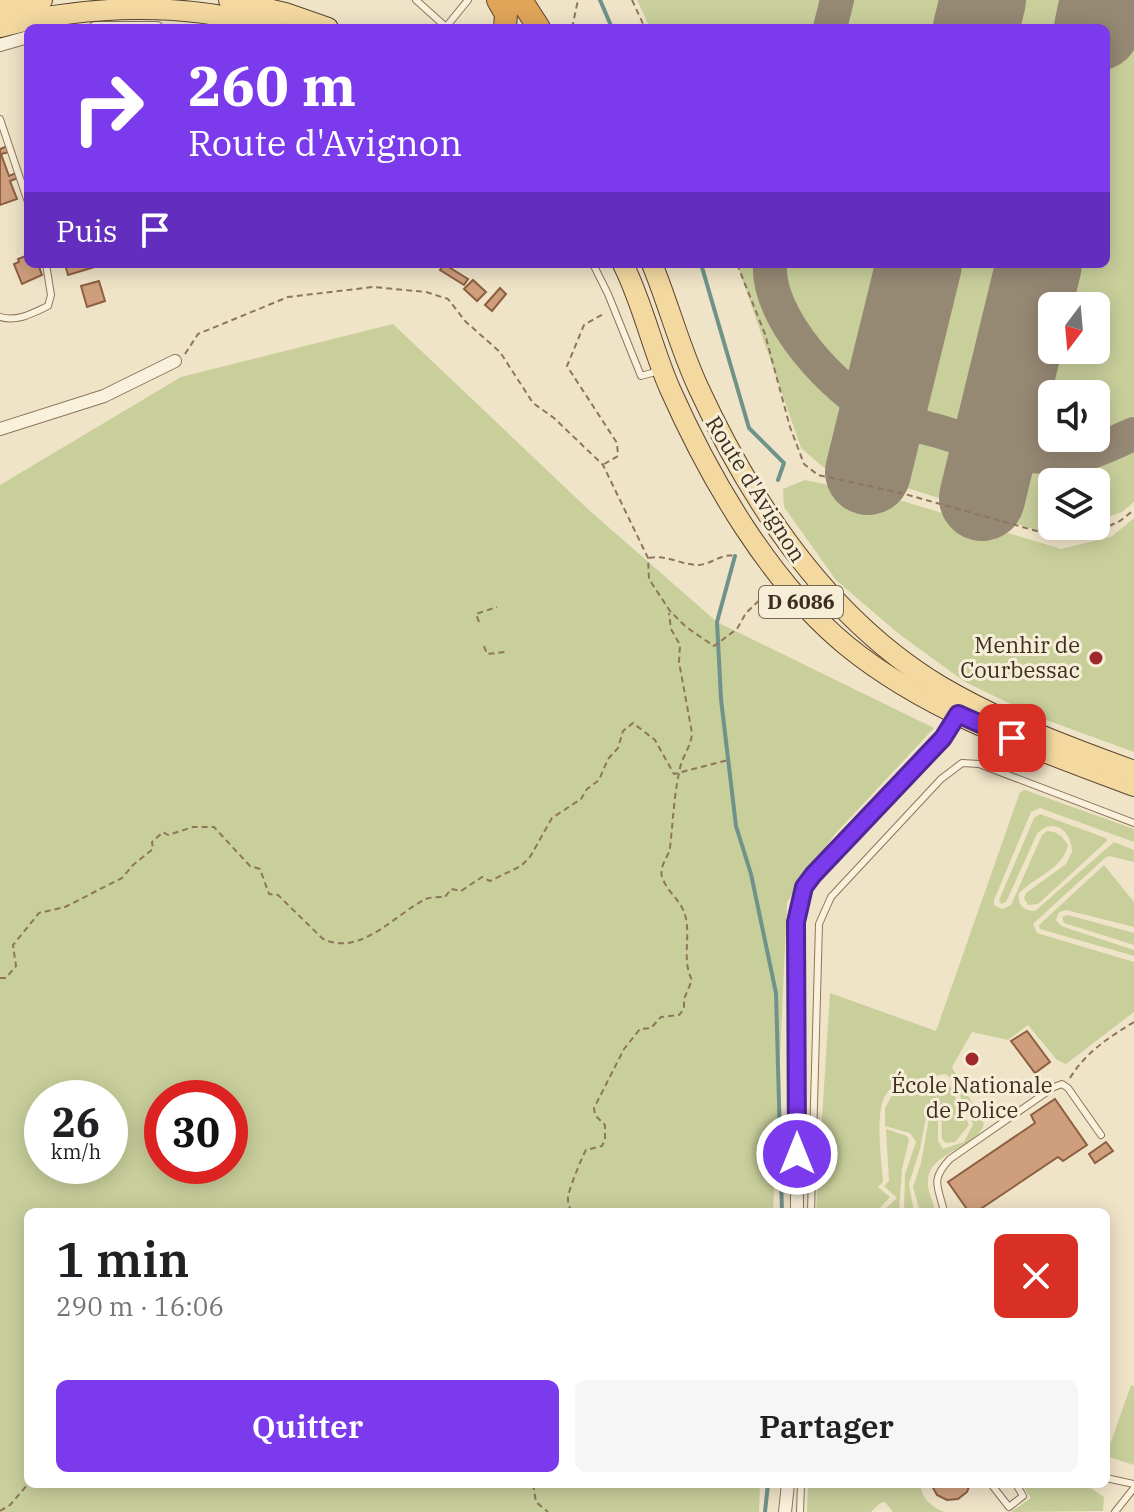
<!DOCTYPE html>
<html lang="fr">
<meta charset="utf-8">
<style>
:root{--surface:#fff;--page:#f6f6f6;--text:#202124;--muted:#757577;--accent:#7c3aed}
body{margin:0;font-family:"IBM Plex Serif",serif;background:var(--page);color:var(--text);height:100vh;display:flex;flex-direction:column;font-size:30px;white-space:nowrap}
*{box-sizing:border-box;margin:0}
p{font-size:26px;color:var(--muted)}
.icon{flex:none;width:44px;height:44px;fill:none;stroke:currentColor;stroke-width:2;stroke-linecap:round;stroke-linejoin:round}
.map{position:relative;flex:1;overflow:hidden}
.details{position:absolute;left:24px;top:1208px;width:1086px;height:280px;display:flex;flex-direction:column;background:var(--surface);border-radius:12px;box-shadow:0 4px 20px #0003}
.details>*{flex:none}
.banner{position:absolute;left:24px;top:24px;width:1086px;height:244px;border-radius:12px;box-shadow:0 4px 20px #0003;background:#7c3aed;color:#fff;overflow:hidden}
.needle{width:52px;rotate:196deg}
.buttons{position:absolute;left:1038px;top:292px;display:grid;gap:16px}
.buttons a{display:grid;place-items:center;width:72px;height:72px;border-radius:12px;background:var(--surface);box-shadow:0 4px 20px #0003;font-size:40px}
.speed{position:absolute;left:24px;top:1080px;display:flex;gap:16px;font-size:40px;font-weight:700;text-align:center}
.speed>*{display:grid;place-content:center;width:104px;height:104px;border-radius:50%;background:var(--surface);box-shadow:0 4px 20px #0003;line-height:1}
.speed small{font-size:20px;font-weight:400}
.speed .limit{border:12px solid #d22;background:#fff;color:#111}
.pin{position:absolute;display:grid;place-items:center;width:68px;height:68px;color:#fff;margin:-34px;border-radius:16px;box-shadow:0 4px 12px #0006}
.me{position:absolute;width:88px;margin:-44px;rotate:0deg;stroke-linejoin:round;filter:drop-shadow(0 0 6px #0008)}
.turn{display:flex;align-items:center;gap:28px;height:168px;padding:0 32px;font-size:36px}
.turn .icon{width:104px;height:104px;stroke-width:2.5}
.turn b{display:block;font-size:56px;line-height:68px}
.then{display:flex;align-items:center;height:76px;padding:0 32px;background:#0003;gap:16px;font-size:30px}
.round{display:grid;place-items:center;flex:none;width:84px;height:84px;border-radius:12px;background:var(--page)}
.headline{display:flex;align-items:center;justify-content:space-between;height:136px;padding:0 32px}
h1{font-size:48px;font-weight:600;line-height:60px}
.action{display:flex;gap:16px;margin-top:auto;padding:16px 32px}
.action a{flex:1;height:92px;border-radius:12px;background:var(--accent);color:#fff;font-size:32px;font-weight:600;line-height:92px;text-align:center}
.action a+a{background:var(--page);color:var(--text)}
.map>svg:first-child{display:block}
.green{fill:#c9cf9b;fill-rule:evenodd}
.lines{fill:none;stroke-linecap:round;stroke-linejoin:round}
.stream{stroke:#6f938a;stroke-width:4}
.taxiway{stroke:#968974;stroke-width:34}
.runway{stroke:#968974;stroke-width:86}
.building{fill:#cf9f7d;stroke:#8d5f41;stroke-width:2}
.lane-casing{stroke:#8d765c;stroke-width:8}
.street-casing{stroke:#8d765c;stroke-width:14}
.primary-casing{stroke:#5b4430;stroke-width:22}
.highway-casing{stroke:#5b4430;stroke-width:24}
.path{stroke:#8d765c;stroke-width:2;stroke-dasharray:6 4;stroke-linecap:butt}
.lane{stroke:#faf1dc;stroke-width:6}
.street{stroke:#faf1dc;stroke-width:12}
.primary{stroke:#f3d9a0;stroke-width:20}
.highway{stroke:#e0a458;stroke-width:22}
.route-casing{stroke:#51269a;stroke-width:20}
.route{stroke:#7c3aed;stroke-width:14}
.poi-dot{fill:#9e2a2b;stroke:#f7eed8;stroke-width:3}
.labels{text-anchor:middle;stroke-width:6;stroke-linejoin:round;paint-order:stroke}
.shield{fill:#f7eed8;stroke:#756857;stroke-width:2}
.shield-label{font-size:20px;font-weight:bold;fill:#3d2e20}
.street-label{font-size:22px;fill:#3d2e20;stroke:#f7eed8}
.poi-label{font-size:22px;fill:#3d2e20;stroke:#f7eed8;text-anchor:end}
</style>
<div class="map">
<svg width="1134" height="1512" viewBox="0 0 1134 1512">
<rect width="100%" height="100%" fill="#f0e4c8"/>
<!-- green -->
<g class="green">
<path d="M637,0H1134V502L1122,512L1096,521V482H1052V526H1082L1065,532L1036,530L914,490L823,467L801,448L737,264H1106V28H650ZM1052,306H1096V350H1052ZM1052,394H1096V438H1052Z"/>
<path d="M393,324L590,511L717,622L934,728L835,834L787,902L773,1212H28V1484H760L759,1512H0V485L181,377ZM42,1098H110V1166H42ZM162,1098H230V1166H162Z"/>
<path d="M805,480L896,499L1061,549L1111,537L1134,518V752L1038,717L965,682L899,634L836,580L784,507L783,489Z"/>
<path d="M1025,790L1134,829V842L1040,808L1031,812L994,900V905L1002,909L1011,905L1042,835L1047,831C1057,831 1062,836 1068,845C1063,869 1036,876 1019,893C1017,904 1023,911 1035,911L1114,842L1134,850V862L1109,856L1105,858L1033,924L1037,933L1134,962V1012L1066,1064L1057,1060L1028,1025L1008,1040L972,1032L952,1067L984,1124C976,1150 929,1151 928,1181C927,1192 934,1201 935,1212H920L913,1187L921,1163L930,1112L933,1109L938,1114V1141L943,1149L964,1142L973,1124L953,1081L946,1074C930,1077 904,1079 891,1089C872,1102 882,1160 883,1182L878,1187L890,1197L879,1209L882,1212H816L830,993L936,1031L1020,792Z"/>
<path d="M1040,814L1106,838L1107,841L1038,904L1028,905L1024,898L1026,893L1066,864L1072,852C1072,831 1053,816 1037,834L1006,902L1001,904L999,900L1034,818Z"/>
<path d="M1104,865L1134,902V927L1066,910L1059,912L1056,920L1061,926L1134,950V956L1040,929L1039,925Z"/>
<path d="M1068,915L1134,933V945L1064,923L1062,917Z"/>
<path d="M943,1080L948,1082L969,1125L955,1142L946,1143L942,1139L941,1110L933,1105L928,1108L920,1149L909,1184L914,1212H904L905,1174L916,1142L910,1133L885,1126V1108L894,1092Z"/>
<path d="M886,1129L907,1136L909,1140L902,1169L899,1212H888L885,1209L897,1198L884,1186L889,1181Z"/>
<path d="M1131,1385L1134,1386V1465L1106,1456Z"/>
<path d="M808,1484H920C922,1499 931,1506 944,1512H893L885,1502L880,1503L871,1512H807Z"/>
<path d="M1021,1484H1085L1104,1497L1103,1511L1011,1512L1031,1498Z"/>
</g>
<g class="lines">
<!-- stream -->
<g class="stream">
<path d="M600,0L612,28"/>
<path d="M701,264L749,428L784,463L778,480"/>
<path d="M735,556L717,622L721,699L736,826L751,874L776,993L782,1212"/>
<path d="M765,1512L768,1484"/>
</g>
<!-- taxiway -->
<g class="taxiway">
<path d="M830,28L837,0"/>
<path d="M770,264C766,317 835,392 881,414C897,422 917,425 934,430C976,442 1021,460 1065,457C1089,456 1112,443 1134,434"/>
</g>
<!-- runway -->
<g class="runway">
<path d="M976,28L983,0"/>
<path d="M1097,28L1103,0"/>
<path d="M868,472L919,264"/>
<path d="M982,498L1039,264"/>
</g>
</g>
<!-- building -->
<g class="building">
<path d="M7,146L9,152L1,154L9,176L16,173L18,178L10,181L17,199L0,205V149Z"/>
<path d="M28,255V264H38L42,275L22,284L14,264L19,262L18,259Z"/>
<path d="M65,264H98V266L68,275Z"/>
<path d="M444,264L468,279L464,285L440,270Z"/>
<path d="M473,280L486,292L477,301L464,289Z"/>
<path d="M99,281L105,301L87,307L81,286Z"/>
<path d="M500,288L506,294L492,311L485,305Z"/>
<path d="M1027,1031L1050,1062L1035,1073L1011,1041Z"/>
<path d="M1055,1099L1087,1145L1063,1161L1058,1157L976,1212H969L948,1182L1035,1123L1031,1115Z"/>
<path d="M1106,1142L1113,1151L1095,1163L1089,1154Z"/>
<path d="M931,1484H946L949,1487L970,1484L967,1492L958,1499L947,1500L937,1495Z"/>
</g>
<g class="lines">
<defs>
<g id="lane">
<path d="M416,0L446,27L468,0"/>
<path d="M0,119L28,202"/>
<path d="M593,264L608,294L641,376L659,371"/>
<path d="M0,317C18,322 33,313 48,306L51,295L46,264"/>
<path d="M811,1212L819,924L831,897L941,779L962,763L979,764L1134,823"/>
<path d="M944,1212C939,1187 929,1181 950,1159L1054,1087L1062,1084L1068,1088L1101,1135"/>
<path d="M1106,1478L1134,1484"/>
<path d="M991,1484L1009,1507L1023,1496L1016,1484"/>
<path d="M800,1512L801,1484"/>
<path d="M1115,1512L1134,1488"/>
</g>
<g id="street">
<path d="M95,28H157"/>
<path d="M0,45L28,37"/>
<path d="M0,429L104,396L175,361"/>
<path d="M797,1212L796,922C798,904 802,890 813,875L943,738L958,714"/>
<path d="M785,1512L788,1484"/>
</g>
<g id="primary">
<path d="M229,0L285,13L328,28"/>
<path d="M0,9L42,0"/>
<path d="M0,27C90,4 186,2 276,28"/>
<path d="M623,264C643,304 652,348 670,389C710,479 770,583 847,646C929,713 1036,749 1134,786"/>
<path d="M652,264C669,305 680,349 699,389C752,504 829,619 940,686C1001,722 1068,747 1134,771"/>
</g>
<g id="highway">
<path d="M498,0L506,14L505,28"/>
<path d="M521,0L539,28"/>
</g>
</defs>
<!-- lane casing -->
<use href="#lane" class="lane-casing"/>
<!-- street casing -->
<use href="#street" class="street-casing"/>
<!-- primary casing -->
<use href="#primary" class="primary-casing"/>
<!-- highway casing -->
<use href="#highway" class="highway-casing"/>
<!-- path -->
<g class="path">
<path d="M632,0L645,28"/>
<path d="M572,28L578,0"/>
<path d="M737,264L765,334L790,427L804,464L818,475L901,493L1051,535L1087,536L1120,521L1134,510"/>
<path d="M185,354L198,334L288,297L373,287L426,292L448,299L466,322L500,352L533,403L554,418L603,465L648,558L649,579L670,611L686,627L714,646L737,629L746,613L770,590"/>
<path d="M604,464L618,456L617,443L567,366L584,325L605,313"/>
<path d="M649,558C666,554 681,565 699,565C712,564 721,553 735,556"/>
<path d="M479,622L476,614L497,607"/>
<path d="M484,646L487,654L505,652"/>
<path d="M0,978H6L16,966L13,945L39,913L65,907L122,878L133,865L153,849L152,842L163,832L168,835L193,827H214L250,866L260,869L269,894L278,895L323,939C361,957 395,914 426,899C431,897 439,897 445,897L451,889L461,891L482,877L490,881L521,866L530,857L552,818L581,799L587,789L599,780L608,759L618,748L623,731L633,723L655,740L674,774L728,760"/>
<path d="M1070,1078C1086,1052 1108,1038 1134,1022"/>
<path d="M571,1212C570,1208 568,1204 568,1199C567,1193 582,1157 586,1150L602,1146L605,1139V1125L595,1115L594,1108L624,1049L640,1029L651,1028L661,1017L679,1015L684,1009V999L692,980C682,961 690,940 686,919C683,901 668,894 662,877C659,866 668,858 670,848C673,821 674,795 680,768C683,755 691,747 692,733L679,662L680,645L671,629L669,613"/>
<path d="M533,1484L536,1502L548,1512"/>
<path d="M0,1511L10,1505L28,1484"/>
</g>
<!-- lane -->
<use href="#lane" class="lane"/>
<!-- street -->
<use href="#street" class="street"/>
<!-- primary -->
<use href="#primary" class="primary"/>
<!-- highway -->
<use href="#highway" class="highway"/>
</g>
<g class="lines">
<defs>
<path id="route" d="M797,1154L796,922L804,887L813,875L943,738L958,714L1012,738"/>
</defs>
<!-- route casing -->
<use href="#route" class="route-casing"/>
<!-- route -->
<use href="#route" class="route"/>
</g>
<!-- markers -->
<g class="poi-dot">
<circle cx="1096" cy="658" r="8"/>
<circle cx="972" cy="1059" r="8"/>
</g>
<g class="labels">
<!-- shield labels -->
<rect class="shield" x="759" y="586" width="84" height="32" rx="6"/>
<g class="shield-label">
<text x="801" y="609">D 6086</text>
</g>
<!-- street labels -->
<g class="street-label">
<text transform="translate(756 489) rotate(58)" y="8">Route d'Avignon</text>
</g>
<!-- poi labels -->
<g class="poi-label">
<text x="1080" y="653">Menhir de<tspan x="1080" dy="25">Courbessac</tspan></text>
<text x="972" y="1093" text-anchor="middle">École Nationale<tspan x="972" dy="25">de Police</tspan></text>
</g>
</g>
</svg>
<div class="buttons">
<a><svg class="needle" viewBox="-14 -14 28 28"><path d="M0-13l5 13h-10z" fill="#e53935"/><path d="M0 13l5-13h-10z" fill="#757577"/></svg></a>
<a><svg class="icon" aria-label="sound" viewBox="0 0 24 24"><path d="M4 9h4l5-4v14l-5-4H4zM17 9q2 3 0 6"/></svg></a>
<a><svg class="icon" aria-label="layers" viewBox="0 0 24 24"><path d="M12 4l9 5-9 5-9-5zM3 14l9 5 9-5"/></svg></a>
</div>
<div class="speed"><div>26<small>km/h</small></div><div class="limit">30</div></div>
<div class="pin" style="left:1012px;top:738px;background:#d93025"><svg class="icon" aria-label="arrive" viewBox="0 0 24 24"><path d="M6 21V4h12l-3 4 3 4H6"/></svg></div>
<svg class="me" style="left:797px;top:1154px" viewBox="-20 -20 40 40"><circle r="17" fill="#7c3aed" stroke="#fff" stroke-width="3"/><path d="M0-11L8 9 0 5-8 9z" fill="#fff"/></svg>
<div class="banner">
<div class="turn"><svg class="icon" aria-label="right" viewBox="0 0 24 24"><path d="M7 20v-9h11M14 6l5 5-5 5"/></svg><div><b>260 m</b>Route d'Avignon</div></div>
<div class="then">Puis<svg class="icon" aria-label="arrive" viewBox="0 0 24 24"><path d="M6 21V4h12l-3 4 3 4H6"/></svg></div>
</div>
<section class="details">
<div class="headline"><div><h1>1 min</h1><p>290 m · 16:06</p></div><a class="round" style="background:#d93025;color:#fff"><svg class="icon" aria-label="close" viewBox="0 0 24 24"><path d="M6 6l12 12M18 6L6 18"/></svg></a></div>
<div class="action"><a>Quitter</a><a>Partager</a></div>
</section>
</div>
